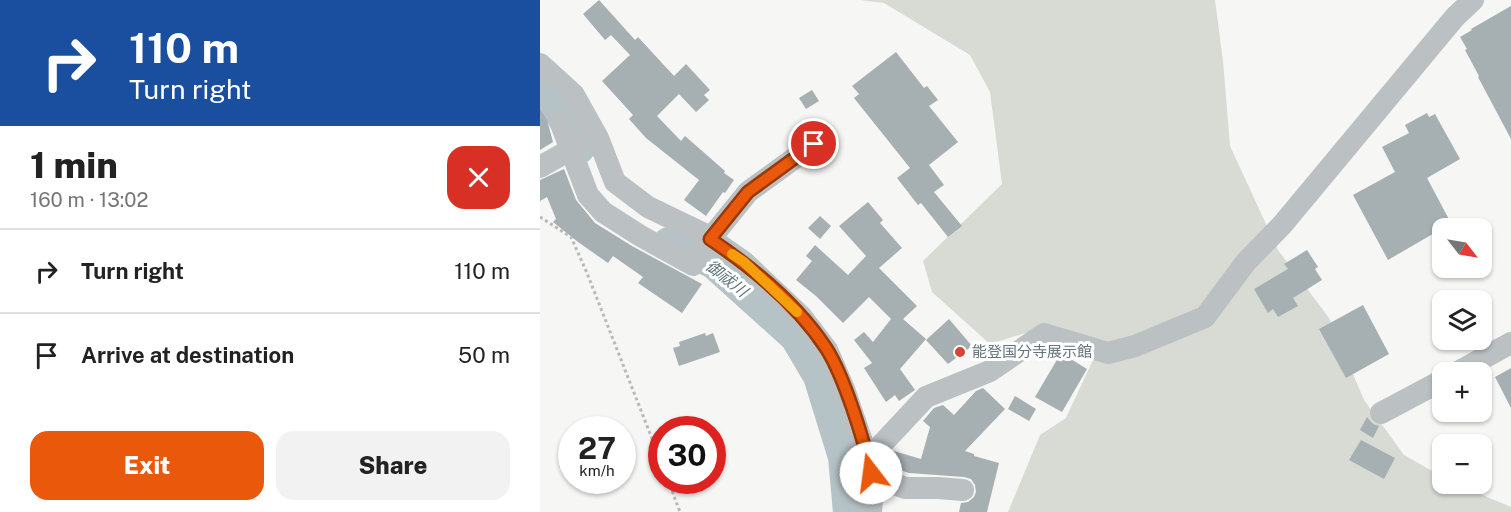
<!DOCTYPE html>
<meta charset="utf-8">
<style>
:root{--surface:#fff;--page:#f2f2f2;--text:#222;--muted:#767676;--line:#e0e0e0;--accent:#ea580c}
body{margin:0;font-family:"Public Sans","Noto Sans JP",sans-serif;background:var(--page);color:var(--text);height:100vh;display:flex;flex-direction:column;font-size:22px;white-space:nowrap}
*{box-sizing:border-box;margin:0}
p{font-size:20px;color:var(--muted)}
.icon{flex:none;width:33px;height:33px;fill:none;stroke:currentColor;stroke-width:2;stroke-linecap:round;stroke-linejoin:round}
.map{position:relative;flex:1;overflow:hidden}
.drawer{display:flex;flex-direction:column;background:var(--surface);width:540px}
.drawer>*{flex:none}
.top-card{background:#1a4fa0;color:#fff;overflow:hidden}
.needle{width:39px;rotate:121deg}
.controls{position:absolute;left:892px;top:218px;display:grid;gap:12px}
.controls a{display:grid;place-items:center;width:60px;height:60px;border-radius:12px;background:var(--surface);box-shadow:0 2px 4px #0004;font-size:30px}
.speed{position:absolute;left:18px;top:416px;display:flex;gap:12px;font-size:30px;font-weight:700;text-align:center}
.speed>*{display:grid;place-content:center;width:78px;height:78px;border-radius:50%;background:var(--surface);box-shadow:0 2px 4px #0004;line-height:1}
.speed small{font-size:15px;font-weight:400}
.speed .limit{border:9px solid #d22;background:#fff;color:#111}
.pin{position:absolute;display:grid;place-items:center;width:51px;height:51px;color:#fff;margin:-26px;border:3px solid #fff;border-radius:50%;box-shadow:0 2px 6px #0007}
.me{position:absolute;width:66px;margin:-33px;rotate:345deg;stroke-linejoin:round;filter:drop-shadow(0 0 4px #0008)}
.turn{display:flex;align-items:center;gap:21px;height:126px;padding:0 30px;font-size:27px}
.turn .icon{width:78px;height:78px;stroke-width:2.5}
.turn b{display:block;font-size:42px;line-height:51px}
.round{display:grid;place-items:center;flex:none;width:63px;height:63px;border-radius:18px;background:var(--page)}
.headline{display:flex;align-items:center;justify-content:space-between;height:102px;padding:0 30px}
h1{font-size:36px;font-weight:800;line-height:45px}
.cta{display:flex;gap:12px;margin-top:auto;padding:12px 30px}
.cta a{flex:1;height:69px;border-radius:18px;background:var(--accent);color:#fff;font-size:24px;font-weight:800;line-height:69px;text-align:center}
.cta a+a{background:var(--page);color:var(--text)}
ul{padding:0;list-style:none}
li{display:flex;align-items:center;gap:18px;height:84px;padding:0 30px;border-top:2px solid var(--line)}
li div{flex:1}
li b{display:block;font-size:22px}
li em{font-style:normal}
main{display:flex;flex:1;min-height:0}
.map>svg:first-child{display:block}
.green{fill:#d7dbd3}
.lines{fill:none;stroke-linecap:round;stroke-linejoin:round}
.river{stroke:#b6c3c6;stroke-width:32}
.building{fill:#a6afb2}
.path{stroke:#b6babc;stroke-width:3;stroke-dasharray:3 3;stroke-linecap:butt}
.minor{stroke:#bbc1c3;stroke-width:22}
.route-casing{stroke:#983908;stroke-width:15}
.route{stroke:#ea580c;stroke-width:10}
.slow{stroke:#f59e0b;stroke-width:10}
.poi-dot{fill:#d74433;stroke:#fff;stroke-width:2}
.labels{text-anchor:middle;stroke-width:6;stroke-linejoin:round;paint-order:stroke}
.poi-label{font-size:15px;fill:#64757c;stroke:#fff;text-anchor:start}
.water-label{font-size:16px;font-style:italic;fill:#5e7478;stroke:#fff}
</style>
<main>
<section class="drawer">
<div class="top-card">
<div class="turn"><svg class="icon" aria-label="right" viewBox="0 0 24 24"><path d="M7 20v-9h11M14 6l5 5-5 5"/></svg><div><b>110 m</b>Turn right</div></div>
</div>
<div class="headline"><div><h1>1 min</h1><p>160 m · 13:02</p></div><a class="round" style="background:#d93025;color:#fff"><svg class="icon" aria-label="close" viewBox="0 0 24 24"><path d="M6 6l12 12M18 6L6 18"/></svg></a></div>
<ul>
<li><svg class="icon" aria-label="right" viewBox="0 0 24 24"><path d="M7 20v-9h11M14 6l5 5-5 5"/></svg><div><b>Turn right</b></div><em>110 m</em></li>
<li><svg class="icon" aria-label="arrive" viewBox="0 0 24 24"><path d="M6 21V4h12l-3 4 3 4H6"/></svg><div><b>Arrive at destination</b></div><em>50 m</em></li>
</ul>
<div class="cta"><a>Exit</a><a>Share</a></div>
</section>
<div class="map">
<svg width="971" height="512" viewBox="0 0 971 512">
<rect width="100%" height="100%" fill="#f6f6f4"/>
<!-- green -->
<path class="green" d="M320,0H675L683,61L690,146L738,250L789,318L824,400L864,455L903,477V483H914L971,507V512H468L500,435L526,418L559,347L508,326L450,344L392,292L383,261L462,184L450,92L430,55L344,3Z"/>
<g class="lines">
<!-- river -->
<g class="river">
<path d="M0,89C17,106 30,125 39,148"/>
<path d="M129,243L174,263L256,337L279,376L304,457L309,512"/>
</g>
</g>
<!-- building -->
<g class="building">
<path d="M59,0L95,40L98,37L134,76L146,64L170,90L164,95L169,100L156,112L139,94L117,116L141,141L145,136L185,171L184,173L194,180L185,193L183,192L166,216L144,200L159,180L106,138L89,119L93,115L62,81L90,55L71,35L65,40L43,14Z"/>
<path d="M971,6V139L938,77L939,76L925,50L927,49L920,37L932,30L931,29Z"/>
<path d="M356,52L384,88L387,86L398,100L389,106L418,142L389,165L404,185L394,192L422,226L408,237L381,203L378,205L357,178L370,168L314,98L319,94L312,86Z"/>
<path d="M272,90L279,101L266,109L259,98Z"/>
<path d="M0,109L7,120L13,142L0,150Z"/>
<path d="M887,113L889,117L895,114L920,159L887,178L912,225L903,228L848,260L813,195L855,172L842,147L869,133L865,125Z"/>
<path d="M24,169L36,200L55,223L92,246L162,284L142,313L98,283L103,277L73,256L68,263L38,242L13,222L16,219L7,197L0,201V180Z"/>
<path d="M328,202L343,220L340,223L362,248L339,268L377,306L363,319L386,339L360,369L375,390L359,401L355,395L346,402L324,368L332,363L314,340L324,332L333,342L351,319L329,297L303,323L276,296L256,280L272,261L266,256L275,245L308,275L326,256L299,226Z"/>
<path d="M280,216L291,226L280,239L268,228Z"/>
<path d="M767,250L778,267L775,269L782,280L753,298L758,306L738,317L733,309L728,313L714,289L748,269L744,264Z"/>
<path d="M823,305L849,354L806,378L779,329Z"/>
<path d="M409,319L432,346L408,364L386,340Z"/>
<path d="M165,333L166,336L173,333L180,352L139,366L133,348L140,346L139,342Z"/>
<path d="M521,353L547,369L522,412L495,397Z"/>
<path d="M971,368V408L955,377Z"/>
<path d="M443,388L465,409L425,451L434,454V456L459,463L447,512H419L421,503L428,502L434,497L436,492L435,485L431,479L424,477L369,473L353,468L348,462L354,451L381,459L390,427L383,421L394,408L403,405L414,415L436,391Z"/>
<path d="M475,396L496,409L489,421L468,409Z"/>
<path d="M827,417L833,424L839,426L833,438L820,430Z"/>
<path d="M821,440L855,458L844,479L809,460Z"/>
</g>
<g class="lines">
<!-- path -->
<g class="path">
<path d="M0,217L31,237L47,273L122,464"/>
<path d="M128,480L140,512"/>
</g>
<!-- minor -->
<g class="minor">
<path d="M0,64L34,95L58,138L75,182L108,207L164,234L204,262L261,316L287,350L304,389L328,459L333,487L331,512"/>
<path d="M20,121L48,195L63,212L99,235L153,265L170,239L208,192L274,144"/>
<path d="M0,167L42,143"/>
<path d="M918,372L971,343"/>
<path d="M841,413L903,380"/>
<path d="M328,459L386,397L450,371L504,334L568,353L595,346L665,317L706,262L742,225L915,17L933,0"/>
<path d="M329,460L345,480L365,488H398L423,490"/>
</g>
</g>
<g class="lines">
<defs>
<path id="route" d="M274,144L208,192L170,239C213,268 257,304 286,348C304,376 324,440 331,473"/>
</defs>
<!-- route casing -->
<use href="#route" class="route-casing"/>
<!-- route -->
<use href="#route" class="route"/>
<!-- slow -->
<path class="slow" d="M192,254L204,262L257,312"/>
</g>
<!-- markers -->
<circle class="poi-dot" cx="420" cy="352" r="6"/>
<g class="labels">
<!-- poi labels -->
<g class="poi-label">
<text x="432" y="357">能登国分寺展示館</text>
</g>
<!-- water labels -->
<g class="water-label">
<text transform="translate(187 278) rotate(38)" y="6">御祓川</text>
</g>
</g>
</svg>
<div class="controls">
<a><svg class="needle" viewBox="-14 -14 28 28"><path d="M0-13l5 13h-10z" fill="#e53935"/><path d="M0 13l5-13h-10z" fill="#767676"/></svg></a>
<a><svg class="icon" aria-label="layers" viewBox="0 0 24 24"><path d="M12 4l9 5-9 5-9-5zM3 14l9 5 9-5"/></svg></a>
<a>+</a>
<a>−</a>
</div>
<div class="speed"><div>27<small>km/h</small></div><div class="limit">30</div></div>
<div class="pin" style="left:274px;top:144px;background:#d93025"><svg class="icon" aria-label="arrive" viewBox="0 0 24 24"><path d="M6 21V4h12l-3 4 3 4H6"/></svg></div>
<svg class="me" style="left:331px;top:473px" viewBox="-20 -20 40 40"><circle r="19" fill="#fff"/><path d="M0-13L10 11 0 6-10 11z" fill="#ea580c"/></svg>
</div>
</main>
